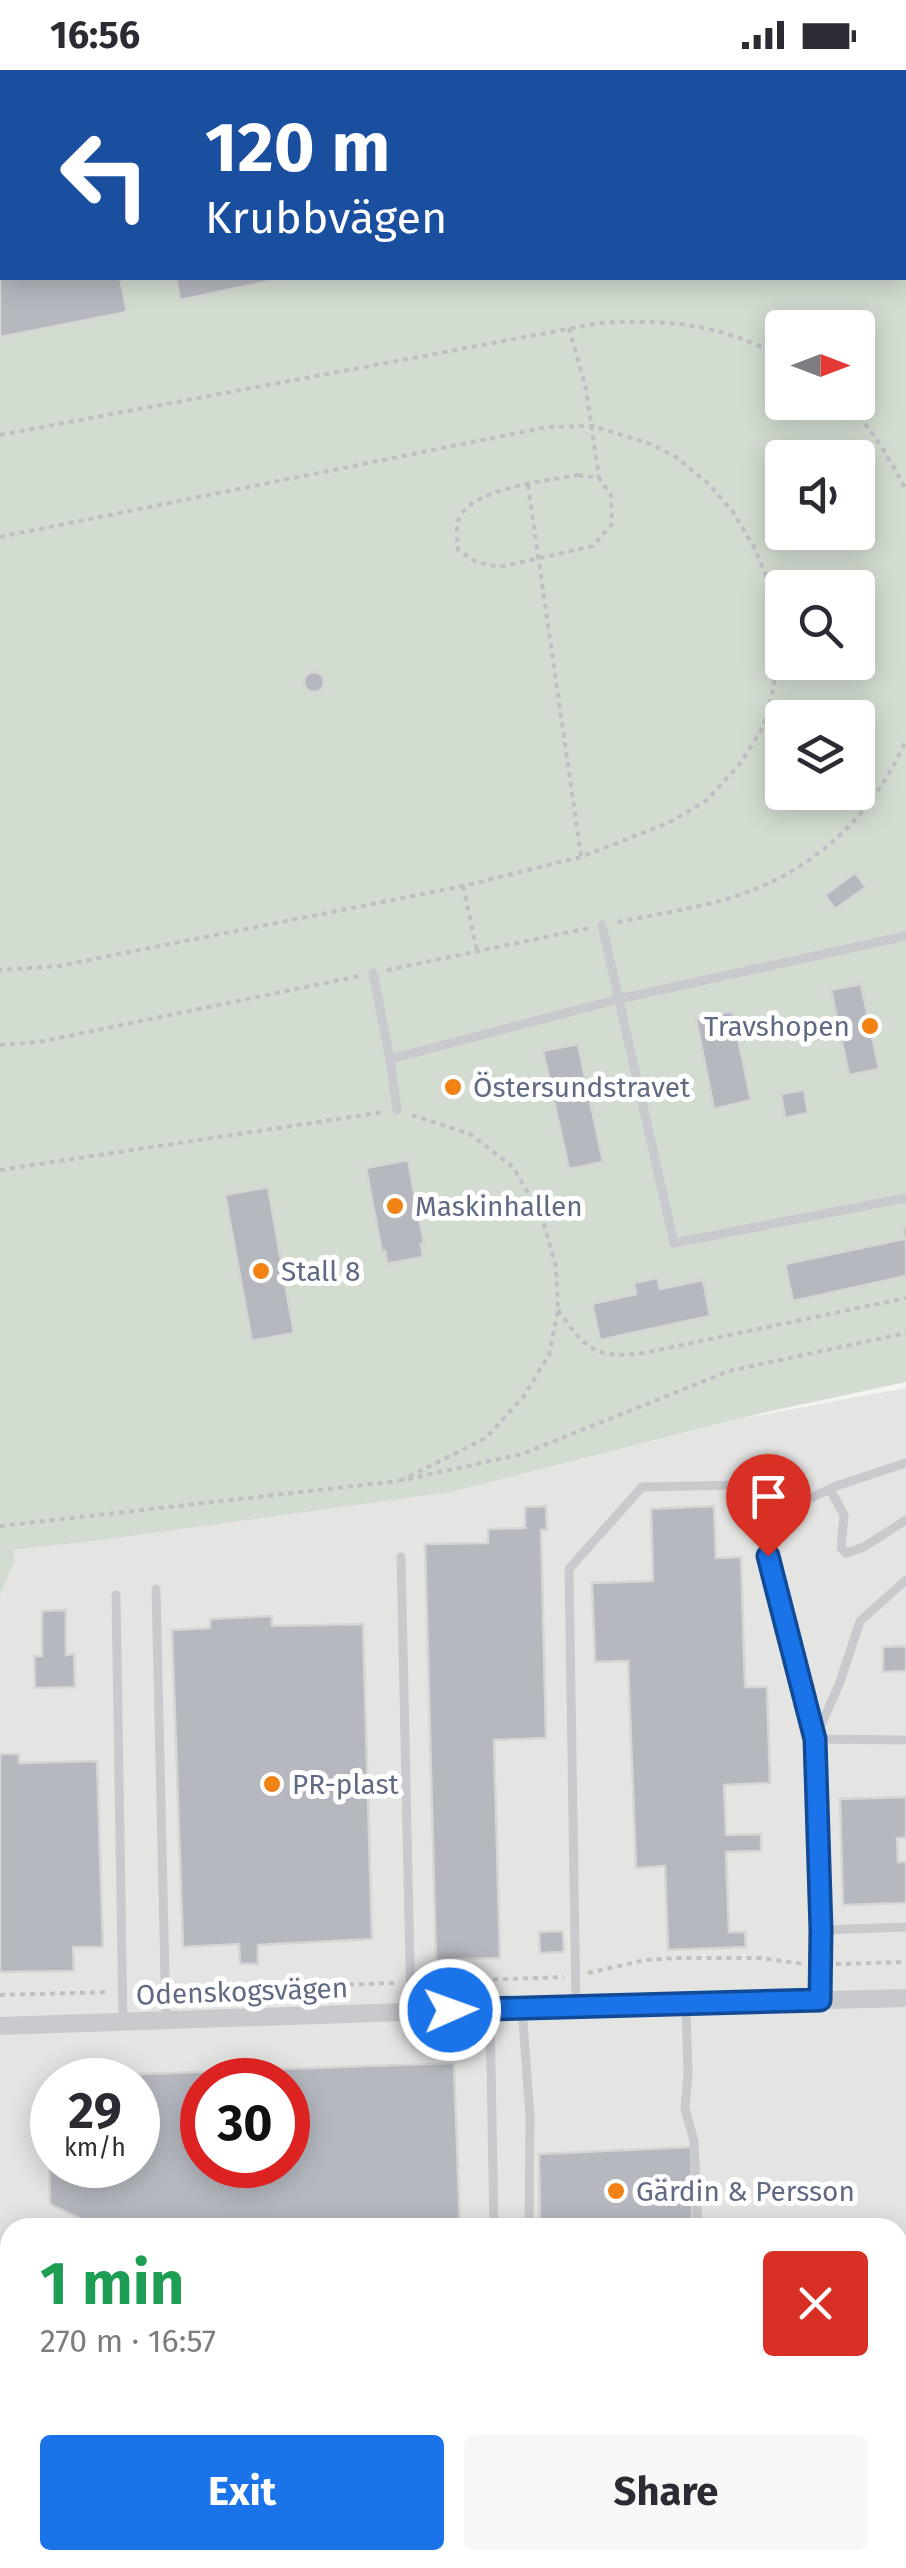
<!DOCTYPE html>
<meta charset="utf-8">
<style>
:root{--surface:#fff;--page:#f7f7f7;--text:#2b2b33;--muted:#7c7c81;--accent:#1a73e8}
body{margin:0;font-family:"Fira Sans",sans-serif;background:var(--page);color:var(--text);height:100vh;display:flex;flex-direction:column;font-size:38px;white-space:nowrap}
*{box-sizing:border-box;margin:0}
p{font-size:32px;color:var(--muted)}
.icon{flex:none;width:55px;height:55px;fill:none;stroke:currentColor;stroke-width:2;stroke-linecap:round;stroke-linejoin:round}
.map{position:relative;flex:1;overflow:hidden}
.sheet{position:absolute;left:0px;top:2148px;width:908px;height:352px;display:flex;flex-direction:column;background:var(--surface);border-radius:30px 30px 0 0;box-shadow:0 5px 25px #0003}
.sheet>*{flex:none}
.guide{position:absolute;left:0px;top:0px;width:908px;height:210px;box-shadow:0 5px 25px #0003;background:#1a4fa0;color:#fff;overflow:hidden}
.needle{width:65px;rotate:90deg}
.buttons{position:absolute;left:765px;top:240px;display:grid;gap:20px}
.buttons a{display:grid;place-items:center;width:110px;height:110px;border-radius:10px;background:var(--surface);box-shadow:0 5px 25px #0003;font-size:50px}
.speed{position:absolute;left:30px;top:1988px;display:flex;gap:20px;font-size:50px;font-weight:700;text-align:center}
.speed>*{display:grid;place-content:center;width:130px;height:130px;border-radius:50%;background:var(--surface);box-shadow:0 5px 25px #0003;line-height:1}
.speed small{font-size:25px;font-weight:400}
.speed .limit{border:15px solid #d22;background:#fff;color:#111}
.pin{position:absolute;display:grid;place-items:center;width:85px;height:85px;color:#fff;margin:-102px -42px;border-radius:50% 50% 50% 0;rotate:-45deg;box-shadow:0 0 10px #0007}
.pin .icon{rotate:45deg}
.me{position:absolute;width:110px;margin:-55px;rotate:88deg;stroke-linejoin:round;filter:drop-shadow(0 0 8px #0008)}
.turn{display:flex;align-items:center;gap:35px;height:210px;padding:0 40px;font-size:45px}
.turn .icon{width:130px;height:130px;stroke-width:2.5}
.turn b{display:block;font-size:70px;line-height:85px}
.round{display:grid;place-items:center;flex:none;width:105px;height:105px;border-radius:10px;background:var(--page)}
.headline{display:flex;align-items:center;justify-content:space-between;height:170px;padding:0 40px}
h1{font-size:60px;font-weight:700;line-height:75px;color:#1e9e55}
.cta{display:flex;gap:20px;margin-top:auto;padding:20px 40px}
.cta a{flex:1;height:115px;border-radius:10px;background:var(--accent);color:#fff;font-size:40px;font-weight:700;line-height:115px;text-align:center}
.cta a+a{background:var(--page);color:var(--text)}
.status{display:flex;justify-content:space-between;align-items:center;height:70px;padding:0 50px;background:var(--surface);direction:ltr}
.status svg{height:28px;fill:currentColor}
.map>svg:first-child{display:block}
.built{fill:#e4e5e3;fill-rule:evenodd}
.green{fill:#d2dcd0;fill-rule:evenodd}
.building{fill:#b5b8bf;stroke:#d5d5d3;stroke-width:2.5;fill-rule:evenodd}
.lines{fill:none;stroke-linecap:round;stroke-linejoin:round}
.path{stroke:#bfc0c2;stroke-width:4;stroke-dasharray:5 5;stroke-linecap:butt}
.service{stroke:#c8cace;stroke-width:9}
.minor{stroke:#c8cace;stroke-width:18}
.route-casing{stroke:#114b97;stroke-width:25}
.route{stroke:#1a73e8;stroke-width:18}
.poi-dot{fill:#f18213;stroke:#fff;stroke-width:4}
.labels{text-anchor:middle;stroke-width:10;stroke-linejoin:round;paint-order:stroke}
.poi-label{font-size:28px;fill:#616a83;stroke:#fff;text-anchor:start}
.street-label{font-size:28px;fill:#616a83;stroke:#fff}
</style>
<div class="status"><b>16:56</b><svg viewBox="0 0 49 12"><path d="M0 12V9h3v3zM5 12V6h3v6zM10 12V3h3v9zM15 12V0h3v12zM26 1h20v11H26zM47 4h2v5h-2z"/></svg></div>
<div class="map">
<svg width="906" height="2498" viewBox="0 0 906 2498">
<rect width="100%" height="100%" fill="#f3f4ef"/>
<!-- built -->
<path class="built" d="M906,1318V2498H221L213,2490H898V2158H10V2291L0,2281V1526L14,1492V1480L103,1470L451,1422L744,1348ZM52,2010H138V2095H52ZM202,2010H288V2095H202Z"/>
<!-- green -->
<path class="green" d="M2,151V208H905L906,152V1312L762,1343L451,1422L103,1470L14,1480V1492L0,1526V152ZM782,258H858V332H782ZM782,388H858V462H782ZM782,518H858V592H782ZM782,648H858V722H782Z"/>
<!-- building -->
<g class="building">
<path d="M2,179V208H120L127,242L0,267V180Z"/>
<path d="M176,208H284L180,230Z"/>
<circle cx="314" cy="612" r="10"/>
<path d="M855,803L866,817L835,839L825,825Z"/>
<path d="M861,914L879,999L849,1005L831,920Z"/>
<path d="M732,941L751,1030L714,1039L696,949Z"/>
<path d="M578,974L603,1092L569,1099L543,981Z"/>
<path d="M804,1020L808,1043L785,1048L781,1024Z"/>
<path d="M408,1090L424,1174H421L423,1187L387,1194L385,1181L382,1182L366,1098Z"/>
<path d="M268,1117L294,1263L252,1271L225,1125Z"/>
<path d="M906,1157V1206L793,1231L785,1194L904,1169L902,1158Z"/>
<path d="M657,1208L660,1219L703,1210L710,1246L600,1270L592,1234L636,1224L634,1213Z"/>
<path d="M546,1436L547,1460H541L546,1668L494,1670L500,1888L436,1890L425,1474L488,1473V1459L525,1458V1437Z"/>
<path d="M714,1436L716,1488L741,1487L745,1617H767L770,1713L724,1715L726,1765L761,1764V1781L726,1782L729,1862H745L746,1877L668,1880L665,1796L636,1798L628,1591L595,1592L592,1513L653,1511L651,1439Z"/>
<path d="M66,1540V1585L74,1584L75,1617L35,1618L34,1586H42V1541Z"/>
<path d="M272,1546V1556L363,1554L372,1869L258,1875V1894H240L239,1874L183,1877L172,1560L210,1558V1549Z"/>
<path d="M906,1576V1601L883,1602V1577Z"/>
<path d="M0,1684H19V1693L97,1691L103,1877H73L74,1901L0,1902Z"/>
<path d="M906,1727V1768H897L898,1792H906V1833L843,1835L840,1729Z"/>
<path d="M563,1861L564,1882L540,1883L539,1862Z"/>
<path d="M454,1993L460,2158H91V2154L50,2134L49,2080L52,2079V2095H138V2035L141,2034L140,2004ZM202,2010H288V2095H202Z"/>
<path d="M691,2077L692,2158H540L539,2084Z"/>
<path d="M324,2490H470V2496L324,2498Z"/>
<rect x="737" y="2490" width="151" height="8"/>
</g>
<g class="lines">
<!-- path -->
<g class="path">
<path d="M22,2L35,0"/>
<path d="M0,7L2,6"/>
<path d="M569,258L586,319L599,408"/>
<path d="M844,332C872,357 889,388 906,420"/>
<path d="M0,365L600,253C670,249 720,254 782,287"/>
<path d="M578,405L599,408L611,425L612,454L593,476L500,497L476,492L458,480C458,472 456,463 457,455C462,418 548,411 578,405Z"/>
<path d="M528,415L581,786"/>
<path d="M0,467L547,357L592,356L648,373L676,387L709,414L733,442L754,477L768,510L776,542L777,579L774,616L763,657L739,695L706,731L668,753L581,787L463,816L59,896L0,900"/>
<path d="M463,816L477,880"/>
<path d="M618,852C652,845 688,840 723,830C807,807 871,750 906,670"/>
<path d="M387,900L589,858"/>
<path d="M0,975L39,972L359,906"/>
<path d="M0,1100L384,1042"/>
<path d="M558,1240C586,1280 595,1289 644,1283L906,1228"/>
<path d="M408,1409L522,1384L729,1301L906,1263"/>
<path d="M400,1411L486,1368L524,1326L549,1285L558,1240L556,1197L542,1147L513,1097L470,1064L412,1045"/>
<path d="M0,1456L399,1411"/>
<path d="M836,1894L906,1892"/>
<path d="M588,1903L645,1890L676,1888H759L806,1894"/>
<path d="M423,1912L564,1907"/>
<path d="M179,1920L394,1913"/>
<path d="M0,1925L109,1922"/>
<path d="M0,2341L10,2350"/>
<path d="M151,2490L160,2498"/>
</g>
<!-- service -->
<g class="service">
<path d="M602,855L674,1173L906,1128"/>
<path d="M373,903L390,989L619,929L906,866"/>
<path d="M390,989L397,1040"/>
<path d="M830,1419L844,1445L841,1478L846,1483L864,1477L906,1450"/>
<path d="M758,1450L771,1447L836,1416L906,1393"/>
<path d="M401,1487L411,1942"/>
<path d="M906,1510L860,1551L840,1612L815,1669L906,1670"/>
<path d="M156,1519L166,1950"/>
<path d="M116,1525L123,1953"/>
<path d="M821,1860L906,1857"/>
<path d="M686,1934L688,2003L685,2039L694,2071L698,2158"/>
<path d="M576,1936L569,1499L642,1417L742,1415L758,1450L815,1669L821,1860L820,1930"/>
<path d="M522,1938L530,2046L529,2158"/>
<path d="M490,1940L494,2158"/>
<path d="M898,2203L905,2206L906,2234"/>
<path d="M898,2331H906"/>
<path d="M503,2490V2498"/>
</g>
<!-- minor -->
<g class="minor">
<path d="M669,0L671,2"/>
<path d="M905,131H906"/>
<path d="M0,1956L490,1939L906,1928"/>
</g>
</g>
<g class="lines">
<defs>
<path id="route" d="M450,1940L820,1930L821,1860L815,1669L768,1486"/>
</defs>
<!-- route casing -->
<use href="#route" class="route-casing"/>
<!-- route -->
<use href="#route" class="route"/>
</g>
<!-- markers -->
<g class="poi-dot">
<circle cx="870" cy="956" r="10"/>
<circle cx="453" cy="1017" r="10"/>
<circle cx="395" cy="1136" r="10"/>
<circle cx="261" cy="1201" r="10"/>
<circle cx="272" cy="1714" r="10"/>
<circle cx="616" cy="2121" r="10"/>
</g>
<g class="labels">
<!-- poi labels -->
<g class="poi-label">
<text x="850" y="966" text-anchor="end">Travshopen</text>
<text x="473" y="1027">Östersundstravet</text>
<text x="415" y="1146">Maskinhallen</text>
<text x="281" y="1211">Stall 8</text>
<text x="292" y="1724">PR-plast</text>
<text x="636" y="2131">Gärdin &amp; Persson</text>
</g>
<!-- street labels -->
<g class="street-label">
<text transform="translate(242 1921) rotate(-2)" y="10">Odenskogsvägen</text>
</g>
</g>
</svg>
<div class="buttons">
<a><svg class="needle" viewBox="-14 -14 28 28"><path d="M0-13l5 13h-10z" fill="#e53935"/><path d="M0 13l5-13h-10z" fill="#7c7c81"/></svg></a>
<a><svg class="icon" aria-label="sound" viewBox="0 0 24 24"><path d="M4 9h4l5-4v14l-5-4H4zM17 9q2 3 0 6"/></svg></a>
<a><svg class="icon" aria-label="search" viewBox="0 0 24 24"><circle cx="10" cy="10" r="6"/><path d="M15 15l6 6"/></svg></a>
<a><svg class="icon" aria-label="layers" viewBox="0 0 24 24"><path d="M12 4l9 5-9 5-9-5zM3 14l9 5 9-5"/></svg></a>
</div>
<div class="speed"><div>29<small>km/h</small></div><div class="limit">30</div></div>
<div class="pin" style="left:768px;top:1486px;background:#d93025"><svg class="icon" aria-label="arrive" viewBox="0 0 24 24"><path d="M6 21V4h12l-3 4 3 4H6"/></svg></div>
<svg class="me" style="left:450px;top:1940px" viewBox="-20 -20 40 40"><circle r="17" fill="#1a73e8" stroke="#fff" stroke-width="3"/><path d="M0-11L8 9 0 5-8 9z" fill="#fff"/></svg>
<div class="guide">
<div class="turn"><svg class="icon" aria-label="left" viewBox="0 0 24 24"><path d="M17 20v-9H6M10 6l-5 5 5 5"/></svg><div><b>120 m</b>Krubbvägen</div></div>
</div>
<section class="sheet">
<div class="headline"><div><h1>1 min</h1><p>270 m · 16:57</p></div><a class="round" style="background:#d93025;color:#fff"><svg class="icon" aria-label="close" viewBox="0 0 24 24"><path d="M6 6l12 12M18 6L6 18"/></svg></a></div>
<div class="cta"><a>Exit</a><a>Share</a></div>
</section>
</div>
